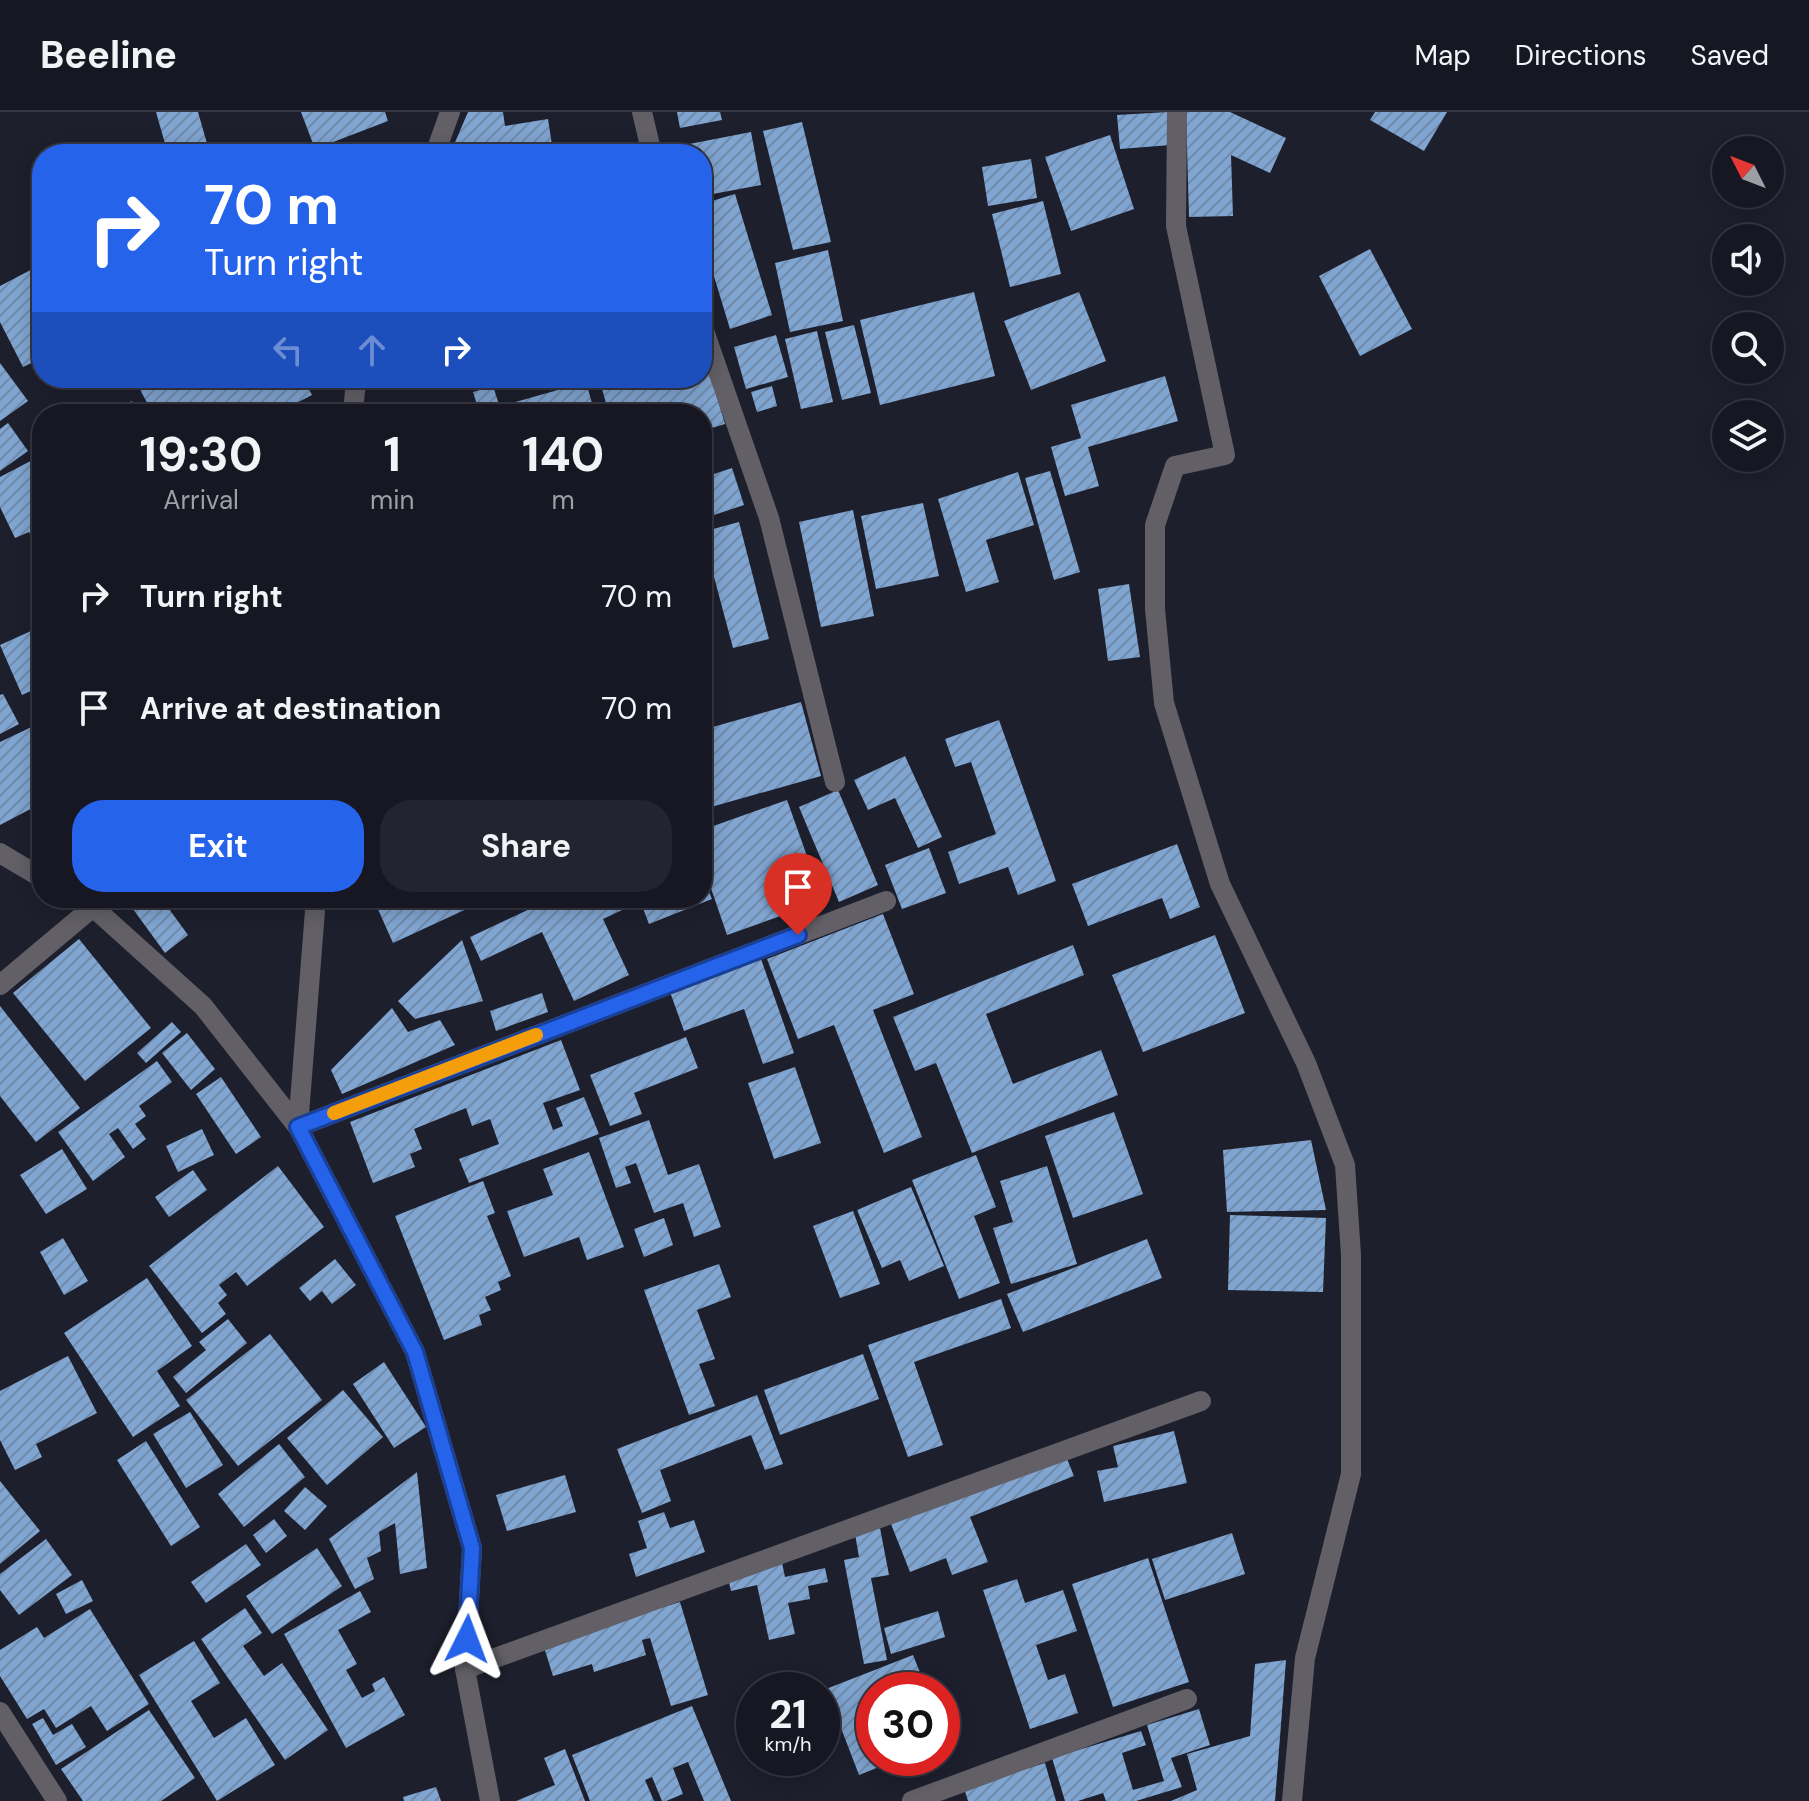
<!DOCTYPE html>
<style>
:root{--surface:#161722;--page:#23242f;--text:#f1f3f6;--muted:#9e9fa5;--line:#353640;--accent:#2563eb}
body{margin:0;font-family:"DM Sans",sans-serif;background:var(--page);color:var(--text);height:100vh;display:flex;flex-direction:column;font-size:30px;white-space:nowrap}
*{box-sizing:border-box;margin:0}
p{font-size:26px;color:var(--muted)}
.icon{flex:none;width:44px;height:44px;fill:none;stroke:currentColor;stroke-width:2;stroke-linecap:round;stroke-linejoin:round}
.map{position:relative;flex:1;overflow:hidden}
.drawer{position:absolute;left:32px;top:292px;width:680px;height:504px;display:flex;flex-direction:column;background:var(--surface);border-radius:32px;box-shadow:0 4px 20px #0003,0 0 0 2px var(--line)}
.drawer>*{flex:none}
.hud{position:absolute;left:32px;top:32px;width:680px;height:244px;border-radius:32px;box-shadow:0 4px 20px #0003,0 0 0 2px var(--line);background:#2563eb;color:#fff;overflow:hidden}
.needle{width:52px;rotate:312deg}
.buttons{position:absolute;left:1712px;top:24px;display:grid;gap:16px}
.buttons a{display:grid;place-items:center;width:72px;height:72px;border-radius:50%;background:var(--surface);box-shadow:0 4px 20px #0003,0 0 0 2px var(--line);font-size:40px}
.speed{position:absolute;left:736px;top:1560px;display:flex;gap:16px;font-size:40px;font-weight:700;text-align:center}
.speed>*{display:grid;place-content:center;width:104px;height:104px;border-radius:50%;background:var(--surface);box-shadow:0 4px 20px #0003,0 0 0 2px var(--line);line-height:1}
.speed small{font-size:20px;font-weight:400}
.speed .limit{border:12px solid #d22;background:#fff;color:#111}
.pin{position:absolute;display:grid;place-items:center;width:68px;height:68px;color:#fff;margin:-82px -34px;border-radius:50% 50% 50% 0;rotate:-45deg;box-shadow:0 0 8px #0007}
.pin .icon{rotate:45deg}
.me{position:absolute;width:88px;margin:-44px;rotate:3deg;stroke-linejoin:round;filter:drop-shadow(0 0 6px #0008)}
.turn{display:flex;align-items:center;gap:28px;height:168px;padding:0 40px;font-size:36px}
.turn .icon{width:104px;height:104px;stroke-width:2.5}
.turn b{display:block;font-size:56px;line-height:68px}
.lanes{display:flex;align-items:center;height:76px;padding:0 40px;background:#0003;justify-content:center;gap:40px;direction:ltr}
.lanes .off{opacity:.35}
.eta{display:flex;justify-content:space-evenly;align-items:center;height:136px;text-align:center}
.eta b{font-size:48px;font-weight:700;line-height:56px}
.action{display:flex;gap:16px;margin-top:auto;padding:16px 40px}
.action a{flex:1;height:92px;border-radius:32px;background:var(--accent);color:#fff;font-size:32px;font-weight:700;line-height:92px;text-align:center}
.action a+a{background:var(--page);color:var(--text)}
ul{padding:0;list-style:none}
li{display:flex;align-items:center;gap:24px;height:112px;padding:0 40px}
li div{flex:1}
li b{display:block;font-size:30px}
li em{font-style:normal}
header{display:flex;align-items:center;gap:48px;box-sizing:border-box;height:112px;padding:0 40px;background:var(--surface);border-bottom:2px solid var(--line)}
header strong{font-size:38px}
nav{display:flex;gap:44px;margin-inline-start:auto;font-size:28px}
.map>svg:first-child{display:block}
.building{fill:url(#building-hatch)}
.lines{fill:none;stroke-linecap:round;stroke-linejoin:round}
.minor{stroke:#625f67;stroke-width:20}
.route-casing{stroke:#184099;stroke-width:20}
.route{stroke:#2563eb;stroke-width:14}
.slow{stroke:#f59e0b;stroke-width:14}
</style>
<header>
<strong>Beeline</strong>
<nav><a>Map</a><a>Directions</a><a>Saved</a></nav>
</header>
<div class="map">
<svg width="1809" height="1689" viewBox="0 0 1809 1689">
<defs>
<pattern id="building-hatch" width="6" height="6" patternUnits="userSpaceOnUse" patternTransform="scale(2)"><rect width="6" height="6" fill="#80a5d1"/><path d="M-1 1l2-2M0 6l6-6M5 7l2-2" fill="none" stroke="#708cad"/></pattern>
</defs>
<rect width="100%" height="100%" fill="#1d1f2d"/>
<!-- building -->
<g class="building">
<path d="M156,0H198L210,42H168Z"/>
<path d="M301,0H385L388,9L315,37Z"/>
<path d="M468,0H503L505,14L548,7L552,33L535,37L536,42H450Z"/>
<path d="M677,0H720L722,8L680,16Z"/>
<path d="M1168,0L1171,33L1120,37L1117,3Z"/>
<path d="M1186,0H1230L1286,26L1270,61L1231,43L1233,104L1189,105Z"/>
<path d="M1375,0H1447L1424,39L1370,8Z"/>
<path d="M802,10L831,130L793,138L763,19Z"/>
<path d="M751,20L761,73L702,84V42H681L679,34Z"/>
<path d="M1110,23L1134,97L1071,119L1045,45Z"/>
<path d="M1031,47L1037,86L988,94L982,55Z"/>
<path d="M735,82L772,203L730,217L702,125V92Z"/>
<path d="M1043,89L1061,162L1010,175L992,102Z"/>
<path d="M1370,137L1412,217L1360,244L1319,164Z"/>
<path d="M828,138L843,209L790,220L775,151Z"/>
<path d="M42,152V246L23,255L0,210V174Z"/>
<path d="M974,180L995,264L880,293L860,208Z"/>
<path d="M1079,180L1106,249L1031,278L1004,209Z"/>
<path d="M854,213L871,281L842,288L825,220Z"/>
<path d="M817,219L833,290L801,297L785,227Z"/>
<path d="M776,223L788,265L746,277L734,235Z"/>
<path d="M702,235L725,312L702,319V302H609L599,266H702Z"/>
<path d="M0,251L28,289L0,309Z"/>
<path d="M1165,264L1178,309L1088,335L1099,374L1065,384L1051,335L1081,326L1071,293Z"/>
<path d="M144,266H303L312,283L275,302H234L229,294L212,302H153L136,270Z"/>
<path d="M586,270L595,302H515L512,291Z"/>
<path d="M493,274L502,302H480L473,280Z"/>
<path d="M772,274L777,294L757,300L751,280Z"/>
<path d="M132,289L135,297L145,292L149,302H103Z"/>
<path d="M464,292L467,302H430V301Z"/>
<path d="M8,311L28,339L0,359V317Z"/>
<path d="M42,343V446L29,420L15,426L0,395V365Z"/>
<path d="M732,356L744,393L702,407V366Z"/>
<path d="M1050,359L1080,460L1054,468L1025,366Z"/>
<path d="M1018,360L1034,413L986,428L999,470L966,480L938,387Z"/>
<path d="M923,391L939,464L876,477L861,404Z"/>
<path d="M853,398L874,504L821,515L799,410Z"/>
<path d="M739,410L769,527L733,536L702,420Z"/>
<path d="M1129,472L1140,545L1108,549L1098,477Z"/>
<path d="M42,514V574L22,583L0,533Z"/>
<path d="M3,582L19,612L0,622V583Z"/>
<path d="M801,590L821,664L711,695L702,660V618Z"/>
<path d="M999,608L1056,769L1018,783L1008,755L959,772L948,740L996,722L971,650L955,655L945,627Z"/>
<path d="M42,610V691L0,713V630Z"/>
<path d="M905,644L942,725L918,736L895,686L868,698L854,668Z"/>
<path d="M838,678L878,773L839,790L799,695Z"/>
<path d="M787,688L823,789L727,823L702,750V718Z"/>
<path d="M1177,732L1200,795L1170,807L1162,786L1088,814L1072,772Z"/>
<path d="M929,736L946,781L902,797L885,753Z"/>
<path d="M702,763L712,787L649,812L639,786H702Z"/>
<path d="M125,786H161L188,823L165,841Z"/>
<path d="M373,786H483L484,789L393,831Z"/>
<path d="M553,786H632L635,792L603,807L629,863L574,889L542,820L481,849L470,825Z"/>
<path d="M883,802L914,882L873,898L922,1025L884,1041L834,913L798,927L767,847Z"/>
<path d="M1215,823L1245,901L1143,940L1112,863Z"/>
<path d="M79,827L151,916L85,969L13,881Z"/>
<path d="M462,828L483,889L415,907L398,889Z"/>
<path d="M1073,833L1084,863L986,902L1013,972L1101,938L1118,983L972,1041L936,951L915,959L893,905Z"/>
<path d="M761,847L794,941L763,952L744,897L684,919L670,880Z"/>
<path d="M542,881L548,900L496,919L490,899Z"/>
<path d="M0,894L80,996L36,1030L0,984Z"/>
<path d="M392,896L408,920L440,908L455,933L342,982L331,958Z"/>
<path d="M172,910L181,920L146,951L137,941Z"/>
<path d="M187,921L215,957L191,978L162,941Z"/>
<path d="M686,925L698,956L634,981L642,1002L610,1014L590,963Z"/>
<path d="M561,928L580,978L543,991L553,1018L563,1014L556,996L584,985L599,1022L469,1071L459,1047L499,1032L490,1007L472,1014L466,996L414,1017L422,1037L410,1042L415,1055L373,1071L350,1010Z"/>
<path d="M157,949L172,970L139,994L146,1004L135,1012L146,1027L133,1037L118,1016L109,1022L125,1045L93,1069L58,1020Z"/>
<path d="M795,955L821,1031L774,1047L748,971Z"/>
<path d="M221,965L261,1025L236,1042L196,982Z"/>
<path d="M1114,1000L1143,1082L1073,1106L1045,1024Z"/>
<path d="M649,1008L668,1063L699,1052L721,1115L694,1125L683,1091L654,1101L636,1051L625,1055L631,1071L616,1076L599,1026Z"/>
<path d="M202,1017L214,1043L178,1060L166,1034Z"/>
<path d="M1311,1028L1326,1098L1227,1100L1223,1038Z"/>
<path d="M62,1037L87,1077L46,1102L20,1063Z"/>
<path d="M589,1040L624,1135L587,1148L579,1125L524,1145L507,1099L553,1083L543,1057Z"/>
<path d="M976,1043L996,1095L974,1104L1000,1171L959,1187L912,1068Z"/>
<path d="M278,1054L324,1115L247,1174L236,1160L219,1173L227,1183L218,1191L226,1202L202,1221L149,1154Z"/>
<path d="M1047,1054L1077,1152L1011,1172L993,1116L1013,1110L1000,1069Z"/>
<path d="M193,1058L207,1078L169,1105L155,1085Z"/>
<path d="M483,1069L495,1101L487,1104L511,1164L498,1170L501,1178L485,1185L491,1198L479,1203L482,1213L444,1228L395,1104Z"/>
<path d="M911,1075L944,1154L909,1169L900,1148L882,1156L857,1098Z"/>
<path d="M853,1099L880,1172L840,1186L813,1114Z"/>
<path d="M1230,1103L1326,1106L1323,1180L1228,1178Z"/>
<path d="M664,1106L673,1133L644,1145L634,1117Z"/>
<path d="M63,1126L88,1169L64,1183L40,1140Z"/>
<path d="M1147,1127L1162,1166L1023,1220L1007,1182Z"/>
<path d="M335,1147L356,1173L332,1192L322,1179L310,1189L299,1176Z"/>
<path d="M719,1152L731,1185L697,1198L715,1247L699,1252L715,1294L689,1303L644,1178Z"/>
<path d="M147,1166L192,1234L157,1259L180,1294L133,1325L64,1221Z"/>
<path d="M1001,1187L1011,1216L914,1250L943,1333L908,1345L868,1233Z"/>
<path d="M228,1207L247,1231L186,1281L173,1265L206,1238L199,1230Z"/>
<path d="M270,1222L322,1288L238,1354L186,1288Z"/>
<path d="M863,1242L879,1287L780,1323L764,1278Z"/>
<path d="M68,1244L97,1301L36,1332L42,1345L15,1358L0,1328V1279Z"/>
<path d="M384,1250L426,1315L394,1336L353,1272Z"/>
<path d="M343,1278L383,1325L327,1373L287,1326Z"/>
<path d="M757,1283L783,1352L765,1358L751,1323L660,1358L671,1389L642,1401L617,1337Z"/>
<path d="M190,1300L223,1353L186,1376L153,1322Z"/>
<path d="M1174,1319L1187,1371L1104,1390L1097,1359L1118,1355L1113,1334Z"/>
<path d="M146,1329L200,1415L171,1434L117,1348Z"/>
<path d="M279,1332L305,1365L244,1415L218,1382Z"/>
<path d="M1063,1337L1074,1364L970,1405L988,1450L952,1463L946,1446L910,1460L889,1407Z"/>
<path d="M417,1360L427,1456L400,1462L395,1411L379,1420L381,1439L367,1446L374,1467L355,1477L329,1427Z"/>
<path d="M565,1363L576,1400L507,1419L496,1383Z"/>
<path d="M0,1369L40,1419L0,1452Z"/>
<path d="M305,1375L327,1394L305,1418L284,1399Z"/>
<path d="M664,1400L670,1416L694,1408L705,1440L636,1465L629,1442L647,1436L638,1409Z"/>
<path d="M274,1407L287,1424L266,1441L253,1423Z"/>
<path d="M880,1416L889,1463L871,1466L887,1548L864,1552L844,1448L859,1445L855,1422Z"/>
<path d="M1232,1421L1245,1462L1165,1488L1152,1447Z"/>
<path d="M46,1427L72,1463L19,1503L0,1478V1462Z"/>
<path d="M246,1432L261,1453L206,1491L191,1470Z"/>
<path d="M317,1436L342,1474L272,1522L246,1484Z"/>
<path d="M781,1446L785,1465L825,1456L828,1470L808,1474L810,1487L788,1491L795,1522L769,1528L757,1473L731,1479L726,1458Z"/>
<path d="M1148,1446L1189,1570L1113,1595L1072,1472Z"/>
<path d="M1017,1467L1025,1491L1063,1478L1077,1519L1036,1533L1048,1568L1065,1562L1078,1601L1030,1617L983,1478Z"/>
<path d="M82,1468L93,1489L66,1502L56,1482Z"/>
<path d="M360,1479L371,1500L338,1518L357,1552L346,1558L362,1586L375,1579L372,1572L384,1565L405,1603L346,1636L284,1522Z"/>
<path d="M680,1490L708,1583L671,1594L650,1526L642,1528L646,1543L594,1560L592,1552L553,1564L543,1532Z"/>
<path d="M245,1496L262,1521L243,1534L264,1564L282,1551L328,1618L285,1648L201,1527Z"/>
<path d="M90,1497L149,1592L107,1619L91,1594L56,1616L44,1597L27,1607L0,1564V1538L37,1515L44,1526Z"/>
<path d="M938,1499L945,1525L891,1542L884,1516Z"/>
<path d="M194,1529L220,1571L191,1589L214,1626L246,1606L275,1653L217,1689L139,1563Z"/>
<path d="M913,1543L927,1578H874V1646H902L859,1663L826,1577Z"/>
<path d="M1286,1548L1275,1689H1171L1197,1678L1187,1642L1250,1624L1255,1552Z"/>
<path d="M692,1594L731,1689H704L688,1650L673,1656L683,1682L666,1689H662L652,1665L645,1668L654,1689H590L572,1643Z"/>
<path d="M1199,1597L1210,1633L1171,1646L1182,1675L1136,1689H1106L1103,1681L1078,1689H1065L1052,1646L1141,1619L1146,1633L1122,1641L1133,1678L1164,1669L1147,1613Z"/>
<path d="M149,1598L195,1666L161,1689H83L61,1657Z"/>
<path d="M43,1606L53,1623L72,1612L86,1635L56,1653L32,1612Z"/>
<path d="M565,1637L585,1689H516L555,1673L544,1646Z"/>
<path d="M1045,1651L1056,1689H968L964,1676Z"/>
<path d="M436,1675L441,1689H404L403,1685Z"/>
</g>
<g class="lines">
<!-- minor -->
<g class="minor">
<path d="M642,0L652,42"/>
<path d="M1177,0L1176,114L1225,343L1175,354L1155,413V497L1164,591L1220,772L1306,951L1345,1053L1351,1143V1362L1305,1546L1292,1689"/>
<path d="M435,42L450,0"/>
<path d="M702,213L769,406L835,670"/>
<path d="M353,302L355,278L359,266"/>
<path d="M0,741L42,766"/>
<path d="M77,786L93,795L203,894L298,1015L415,1240L472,1436L465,1557L490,1689"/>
<path d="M0,873L93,795"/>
<path d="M298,1015L886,789"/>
<path d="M298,1015L316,786"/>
<path d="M465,1557L1201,1289"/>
<path d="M0,1600L57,1689"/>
<path d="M912,1689L1187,1587"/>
</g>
</g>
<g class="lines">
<defs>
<path id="route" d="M467,1527L472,1436L415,1240L298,1015L798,823"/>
</defs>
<!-- route casing -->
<use href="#route" class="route-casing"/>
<!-- route -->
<use href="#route" class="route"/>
<!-- slow -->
<path class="slow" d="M334,1001L536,923"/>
</g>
</svg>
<div class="buttons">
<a><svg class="needle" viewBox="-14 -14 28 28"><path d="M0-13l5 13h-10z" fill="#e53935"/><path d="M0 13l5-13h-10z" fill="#9e9fa5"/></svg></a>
<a><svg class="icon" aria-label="sound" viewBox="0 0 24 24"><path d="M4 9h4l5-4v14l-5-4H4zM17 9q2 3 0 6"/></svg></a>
<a><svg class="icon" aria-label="search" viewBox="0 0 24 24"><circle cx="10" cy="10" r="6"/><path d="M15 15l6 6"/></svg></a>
<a><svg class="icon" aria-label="layers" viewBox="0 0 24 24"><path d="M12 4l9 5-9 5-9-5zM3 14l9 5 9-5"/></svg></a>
</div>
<div class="speed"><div>21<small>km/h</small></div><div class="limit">30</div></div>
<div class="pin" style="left:798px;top:823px;background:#d93025"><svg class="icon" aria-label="arrive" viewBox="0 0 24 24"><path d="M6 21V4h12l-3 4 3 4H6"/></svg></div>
<svg class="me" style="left:467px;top:1527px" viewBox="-20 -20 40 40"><path d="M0-17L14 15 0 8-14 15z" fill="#2563eb" stroke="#fff" stroke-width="4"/></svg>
<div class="hud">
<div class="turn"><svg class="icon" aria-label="right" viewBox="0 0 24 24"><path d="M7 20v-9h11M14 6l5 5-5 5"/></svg><div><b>70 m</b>Turn right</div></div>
<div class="lanes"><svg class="icon off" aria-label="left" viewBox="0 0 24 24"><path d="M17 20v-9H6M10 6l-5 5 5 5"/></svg><svg class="icon off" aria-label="ahead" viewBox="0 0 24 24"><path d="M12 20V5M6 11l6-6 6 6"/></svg><svg class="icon" aria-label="right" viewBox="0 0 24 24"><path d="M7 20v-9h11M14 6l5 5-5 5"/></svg></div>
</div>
<section class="drawer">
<div class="eta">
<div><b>19:30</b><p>Arrival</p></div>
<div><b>1</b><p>min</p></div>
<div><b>140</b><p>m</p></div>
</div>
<ul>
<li><svg class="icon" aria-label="right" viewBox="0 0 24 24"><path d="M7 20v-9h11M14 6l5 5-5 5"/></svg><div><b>Turn right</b></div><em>70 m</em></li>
<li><svg class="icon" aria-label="arrive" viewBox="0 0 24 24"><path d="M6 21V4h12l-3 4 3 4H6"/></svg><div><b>Arrive at destination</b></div><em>70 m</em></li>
</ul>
<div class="action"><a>Exit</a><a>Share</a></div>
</section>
</div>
